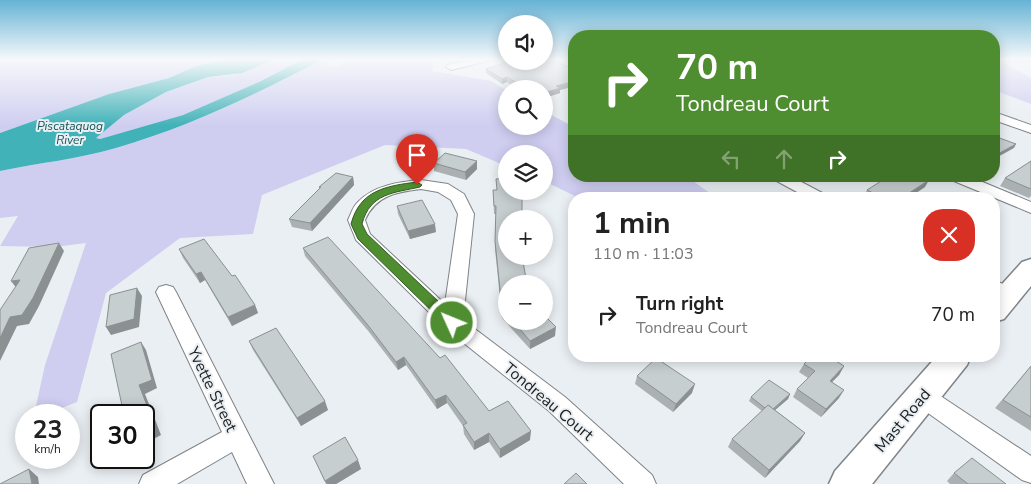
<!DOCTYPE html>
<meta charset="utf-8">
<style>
:root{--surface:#fff;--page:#f2f2f2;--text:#222;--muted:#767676}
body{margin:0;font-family:"Nunito Sans",sans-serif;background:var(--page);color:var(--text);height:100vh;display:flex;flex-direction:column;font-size:19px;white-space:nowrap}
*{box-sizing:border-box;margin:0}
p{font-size:16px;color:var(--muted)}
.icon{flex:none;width:28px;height:28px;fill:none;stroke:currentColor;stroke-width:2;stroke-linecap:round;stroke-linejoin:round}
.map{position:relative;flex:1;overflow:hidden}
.details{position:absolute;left:568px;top:192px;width:432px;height:170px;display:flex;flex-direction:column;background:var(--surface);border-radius:20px;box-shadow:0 2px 12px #0003}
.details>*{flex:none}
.top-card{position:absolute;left:568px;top:30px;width:432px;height:152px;border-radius:20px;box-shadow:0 2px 12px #0003;background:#4f8e30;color:#fff;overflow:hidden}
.fabs{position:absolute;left:498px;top:15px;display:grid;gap:10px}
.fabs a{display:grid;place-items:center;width:55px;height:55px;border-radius:50%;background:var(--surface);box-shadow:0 2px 12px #0003;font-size:25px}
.speed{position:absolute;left:15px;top:404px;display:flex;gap:10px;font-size:25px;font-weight:700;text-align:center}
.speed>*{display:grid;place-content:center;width:65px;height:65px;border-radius:50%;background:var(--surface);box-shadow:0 2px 12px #0003;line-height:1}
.speed small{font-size:12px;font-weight:400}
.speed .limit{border:2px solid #111;border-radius:8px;background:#fff;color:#111}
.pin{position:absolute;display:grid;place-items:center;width:42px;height:42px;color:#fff;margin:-51px -21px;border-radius:50% 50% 50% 0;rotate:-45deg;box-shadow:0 0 5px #0007}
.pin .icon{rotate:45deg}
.me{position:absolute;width:55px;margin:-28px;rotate:314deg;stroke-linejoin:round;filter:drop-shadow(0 0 4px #0008)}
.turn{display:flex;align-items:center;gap:18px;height:105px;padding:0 25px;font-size:22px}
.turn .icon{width:65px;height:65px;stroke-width:2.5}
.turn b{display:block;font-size:35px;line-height:42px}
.lanes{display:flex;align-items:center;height:48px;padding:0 25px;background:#0003;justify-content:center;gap:25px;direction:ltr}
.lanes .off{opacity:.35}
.round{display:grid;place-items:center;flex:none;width:52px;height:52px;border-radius:20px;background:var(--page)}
.summary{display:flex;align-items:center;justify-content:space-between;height:85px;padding:0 25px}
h1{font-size:30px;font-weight:700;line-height:38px}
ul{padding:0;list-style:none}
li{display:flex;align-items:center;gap:15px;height:75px;padding:0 25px}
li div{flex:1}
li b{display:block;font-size:19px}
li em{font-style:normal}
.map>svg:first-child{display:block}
.green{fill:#cfcef1}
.water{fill:#40b2b8}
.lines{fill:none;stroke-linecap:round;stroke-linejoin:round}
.street-casing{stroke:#7f8387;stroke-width:2}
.secondary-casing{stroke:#7f8387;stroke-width:3}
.street{fill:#fff;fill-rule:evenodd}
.secondary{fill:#fff;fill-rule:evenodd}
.wall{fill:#abb1b3}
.shaded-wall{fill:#8b9092}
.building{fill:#c7ced0;stroke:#8b9092}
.route{fill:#4f8e30;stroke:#335c1f}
.labels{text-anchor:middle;stroke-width:4;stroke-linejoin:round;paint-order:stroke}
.far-water-label{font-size:12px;font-style:italic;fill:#155559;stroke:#eaeff3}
.near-street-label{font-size:16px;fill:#202223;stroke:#eaeff3}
</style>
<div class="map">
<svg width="1031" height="484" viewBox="0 0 1031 484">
<rect width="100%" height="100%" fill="#eaeff3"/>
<!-- green -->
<g class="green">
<path d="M0,59H226L196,66L169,78L109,94L0,133Z"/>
<path d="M276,59H303L261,81L183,115L100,139L95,138L124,115L166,92L208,77L233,75Z"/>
<path d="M323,59H332L326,65L337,67L350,59H445L434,61L432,71L491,81L506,90V126H544V111L574,127V176H686L718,199H581L544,181V154H506V166L466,149L385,145L262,195L253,234L180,238L106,293L77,402L44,415H34L45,365L86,243L55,247L0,246L18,216L0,218V171C38,163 79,159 116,148C189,127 257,94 323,59Z"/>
<path d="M994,59H1031V63H1005L1031,78V104L994,90Z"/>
</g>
<!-- water -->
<path class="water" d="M226,59H276L242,73L208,77L166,92L124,115L96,138L100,139L183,115L261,81L303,59H323C257,94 188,127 116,148C79,159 38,163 0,171V133L109,94L169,78L196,66Z"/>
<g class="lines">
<defs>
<g id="street">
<path d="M473,59H489L488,61L451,70L446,67L447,65Z"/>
<path d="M994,112L1031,125V133L994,120Z"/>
<path d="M771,176H790L828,196L830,199H810L773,179Z"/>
<path d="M947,176H968L1031,202V213L949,179Z"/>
<path d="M421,180L448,184L464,194L474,214L463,320L565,397L652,475L656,484H624L549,411L445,328L356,240L348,220C351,214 353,206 358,202C374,185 399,182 421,180ZM421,189L438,192L451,200L458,214L445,304L370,234L365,220C376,195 397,192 421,189Z"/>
<path d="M994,280L1016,290L1019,295L1016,300L1009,302L994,295Z"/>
<path d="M166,285L173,287L176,292L274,484H247L232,452L177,484H139L143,475L222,432L156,292L159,287Z"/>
<path d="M922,386L930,389L1031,456V483L1022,480L914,403L910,396L914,389Z"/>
</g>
<g id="secondary">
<path d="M1031,259V286L1004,319L994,322V293L1022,262Z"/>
<path d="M937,356H971L967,365L872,484H829L835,471Z"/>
</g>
</defs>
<!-- street casing -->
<use href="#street" class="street-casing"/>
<!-- secondary casing -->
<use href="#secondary" class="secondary-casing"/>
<!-- street -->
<use href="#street" class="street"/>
<!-- secondary -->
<use href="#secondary" class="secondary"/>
</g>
<!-- wall -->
<g class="wall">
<path d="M560,59H574V65Z"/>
<path d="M486,69L571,85V87L560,90V93L544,98V89H518L507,82L502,84L486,73Z"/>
<path d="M477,161V169L466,180L434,171V163Z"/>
<path d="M1031,161V196L1029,198L1000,186L1005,178Z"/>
<path d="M353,177L354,185L312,231L292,227L289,219L319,189V187Z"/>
<path d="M496,179L506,284V321H544L555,336L530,349L502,318L495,249L496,214H494L493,190H497Z"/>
<path d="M925,187L907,199H869L864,196L867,190Z"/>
<path d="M397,206L436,232L410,239L398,214Z"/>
<path d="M303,248L440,358L489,411L530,440L500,458L489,442L474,450L464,434L463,426L447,403L437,409L406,365L398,370L369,332L305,256Z"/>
<path d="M179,249L232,276L255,305L258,313L232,326L205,280L200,283L183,258Z"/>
<path d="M249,341L328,410L301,426L253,350Z"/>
<path d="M804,364L844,366L839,375L832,382L839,398L821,417L793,397L797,389L808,378L799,372Z"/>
<path d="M1031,366V431L995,408Z"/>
<path d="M637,376L692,393L673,412L635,384Z"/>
<path d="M790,394L788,399L775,410L805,433L800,441L765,478L728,447L732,439L762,411L749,401L751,397Z"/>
<path d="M313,456L361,469L336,484H326Z"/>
<path d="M954,473L1006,484H950L947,481Z"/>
</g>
<!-- shaded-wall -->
<g class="shaded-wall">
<path d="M507,77V82L502,84V79Z"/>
<path d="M574,79V84L571,85V87L560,90V93L544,98V93L556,86Z"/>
<path d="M1016,144L1014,148L994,159V156Z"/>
<path d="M477,161V169L466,180L465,172Z"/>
<path d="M353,177L354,185L312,231L310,223Z"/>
<path d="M929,180L925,187L907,199H900Z"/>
<path d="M435,224L436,232L410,239L408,231Z"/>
<path d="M59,243L64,251L39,306L29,324L17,326L0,361V338L10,317Z"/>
<path d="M201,272L205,280L200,283L196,274Z"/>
<path d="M20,280L18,290L11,281Z"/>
<path d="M137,288L142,296L139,327L111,335L106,327Z"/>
<path d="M255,305L258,313L232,326L228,317Z"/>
<path d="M556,327L555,336L530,349V341Z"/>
<path d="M141,342L146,350L157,388L145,394L161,435L144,444V432L139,385Z"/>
<path d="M404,357L406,365L398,370L396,362Z"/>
<path d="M844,366L839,375L825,389L830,381Z"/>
<path d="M695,384L692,393L673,412L676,404Z"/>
<path d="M844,390L839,398L821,417L826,409Z"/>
<path d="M790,394L788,399L768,416L771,412Z"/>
<path d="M446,395L447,403L437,409L435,400Z"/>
<path d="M325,401L328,410L301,426L297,418Z"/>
<path d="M531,431L530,440L500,458V449Z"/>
<path d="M489,433V442L474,450V442Z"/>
<path d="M805,433L800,441L765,478L769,470Z"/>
<path d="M358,460L361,469L336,484H327L325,481Z"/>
<path d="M29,469L38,477L39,484H32Z"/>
</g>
<!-- building -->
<g class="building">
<path d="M544,59H549L574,69V79L569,81L571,82L556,86L560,88L544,93V89H527L507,77L502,79L486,69L511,61H544Z"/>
<path d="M994,136L1016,144L994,156Z"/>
<path d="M445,153L477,161L465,172L434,163Z"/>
<path d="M1031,161V189L1005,178Z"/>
<path d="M336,173L353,177L310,223L289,219L321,187H319Z"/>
<path d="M889,176H920L929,180L900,199H885L867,190Z"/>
<path d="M506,178V191H522V219H506V256H522L527,284H506V314L502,309L495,241L496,206H494L493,190H497L496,179Z"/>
<path d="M422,200L435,224L408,231L397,206Z"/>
<path d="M328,237L440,358L445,355L489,411L508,401L531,431L500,449L489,433L474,442L463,425L467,423L446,395L435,400L404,357L396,362L367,324L303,248Z"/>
<path d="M204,239L232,276L235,275L255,305L228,317L201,272L196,274L179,249Z"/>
<path d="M59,243L33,298L22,315L10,317L0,338V310L20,280L11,281L29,248Z"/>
<path d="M137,288L134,319L106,327L110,295Z"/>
<path d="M544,315L556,327L530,341L513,321H544Z"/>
<path d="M276,328L325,401L297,418L249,341Z"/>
<path d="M141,342L152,380L139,385L155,426L144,432V415H124L111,354Z"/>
<path d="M812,356H828L844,366L830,381L844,390L826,409L797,389L815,371L804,364Z"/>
<path d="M656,358L695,384L676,404L637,376Z"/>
<path d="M1031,366V417L1003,400Z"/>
<path d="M769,380L790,394L773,409L768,405L765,408L751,397Z"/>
<path d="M768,405L805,433L769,470L732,439Z"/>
<path d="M345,437L358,460L325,481L313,456Z"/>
<path d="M972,458L1006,484H968L954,473Z"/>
<path d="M29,469L32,484H0Z"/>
<path d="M576,473L587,484H564Z"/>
</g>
<!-- sky -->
<linearGradient id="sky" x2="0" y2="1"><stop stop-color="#65b3d5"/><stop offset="0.47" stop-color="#f6f8fa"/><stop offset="1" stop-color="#f6f8fa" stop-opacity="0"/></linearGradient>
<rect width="1031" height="126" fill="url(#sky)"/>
<!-- route -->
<path class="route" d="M417,182L422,185L420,187C394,193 370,193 362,224L367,234L457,319L459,323L457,326H447L358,239L351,224C360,190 386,186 417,182Z"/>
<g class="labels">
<!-- far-water labels -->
<g class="far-water-label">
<text x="70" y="130">Piscataquog<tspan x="70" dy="14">River</tspan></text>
</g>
<!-- near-street labels -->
<g class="near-street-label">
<text transform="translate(213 389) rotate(64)" y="6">Yvette Street</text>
<text transform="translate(549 401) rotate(40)" y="6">Tondreau Court</text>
<text transform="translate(902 420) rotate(-50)" y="6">Mast Road</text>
</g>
</g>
</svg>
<div class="fabs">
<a><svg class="icon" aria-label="sound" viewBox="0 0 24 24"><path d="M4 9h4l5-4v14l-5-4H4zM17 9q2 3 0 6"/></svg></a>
<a><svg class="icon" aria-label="search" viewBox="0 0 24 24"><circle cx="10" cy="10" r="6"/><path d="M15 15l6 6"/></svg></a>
<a><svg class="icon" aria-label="layers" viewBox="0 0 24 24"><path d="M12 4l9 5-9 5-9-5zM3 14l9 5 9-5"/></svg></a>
<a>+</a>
<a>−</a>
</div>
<div class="speed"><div>23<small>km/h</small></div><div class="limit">30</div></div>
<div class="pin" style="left:417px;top:185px;background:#d93025"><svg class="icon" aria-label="arrive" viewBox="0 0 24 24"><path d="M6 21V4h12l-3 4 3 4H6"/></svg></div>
<svg class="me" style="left:452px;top:323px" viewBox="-20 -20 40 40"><circle r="17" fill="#4f8e30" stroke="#fff" stroke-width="3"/><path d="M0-11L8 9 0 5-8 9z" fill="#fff"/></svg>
<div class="top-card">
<div class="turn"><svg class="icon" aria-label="right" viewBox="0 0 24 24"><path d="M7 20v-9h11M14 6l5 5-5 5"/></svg><div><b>70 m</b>Tondreau Court</div></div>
<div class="lanes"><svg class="icon off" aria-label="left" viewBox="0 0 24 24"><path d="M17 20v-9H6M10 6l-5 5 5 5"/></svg><svg class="icon off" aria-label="ahead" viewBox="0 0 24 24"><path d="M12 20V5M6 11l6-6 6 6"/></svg><svg class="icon" aria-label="right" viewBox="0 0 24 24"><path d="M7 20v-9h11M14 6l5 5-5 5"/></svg></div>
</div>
<section class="details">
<div class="summary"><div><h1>1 min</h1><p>110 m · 11:03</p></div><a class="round" style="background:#d93025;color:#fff"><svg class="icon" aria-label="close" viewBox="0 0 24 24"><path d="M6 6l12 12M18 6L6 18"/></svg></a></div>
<ul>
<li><svg class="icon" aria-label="right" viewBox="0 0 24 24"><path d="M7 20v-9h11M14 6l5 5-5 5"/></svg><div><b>Turn right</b><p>Tondreau Court</p></div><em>70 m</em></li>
</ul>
</section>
</div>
